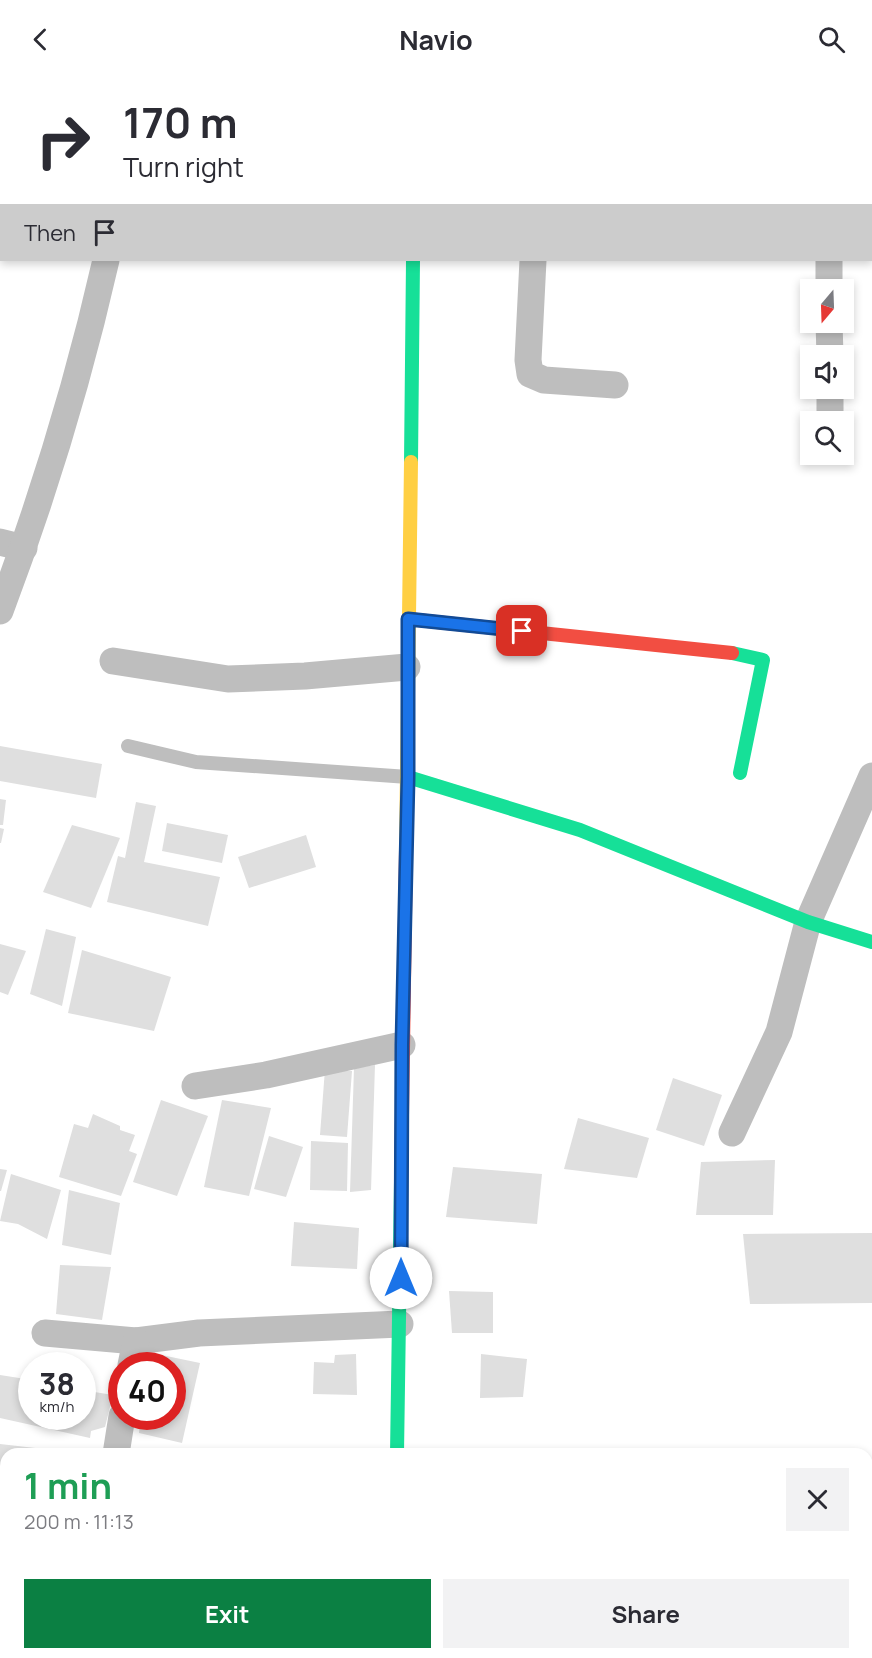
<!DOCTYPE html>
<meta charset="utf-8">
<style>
:root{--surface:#fff;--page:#f2f2f3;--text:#2b2b33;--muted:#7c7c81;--accent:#0b8043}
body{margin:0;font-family:Manrope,sans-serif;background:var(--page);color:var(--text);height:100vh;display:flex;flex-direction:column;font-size:22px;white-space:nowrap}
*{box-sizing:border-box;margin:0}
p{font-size:20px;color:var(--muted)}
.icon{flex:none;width:33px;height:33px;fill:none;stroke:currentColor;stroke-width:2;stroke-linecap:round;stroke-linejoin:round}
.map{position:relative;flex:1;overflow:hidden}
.details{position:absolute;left:0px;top:1370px;width:873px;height:212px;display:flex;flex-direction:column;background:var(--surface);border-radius:18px 18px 0 0;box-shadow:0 3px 9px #0003}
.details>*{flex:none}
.banner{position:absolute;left:0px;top:0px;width:873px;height:183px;box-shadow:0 3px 9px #0003;background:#fff;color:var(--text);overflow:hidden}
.needle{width:39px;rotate:199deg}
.buttons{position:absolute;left:800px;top:201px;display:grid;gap:12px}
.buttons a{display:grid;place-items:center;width:54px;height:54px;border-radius:0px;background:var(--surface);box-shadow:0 3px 9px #0003;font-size:30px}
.speed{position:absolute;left:18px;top:1274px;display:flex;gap:12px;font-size:30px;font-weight:700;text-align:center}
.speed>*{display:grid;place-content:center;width:78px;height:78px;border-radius:50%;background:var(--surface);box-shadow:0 3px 9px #0003;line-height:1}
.speed small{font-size:15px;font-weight:400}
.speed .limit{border:9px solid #d22;background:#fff;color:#111}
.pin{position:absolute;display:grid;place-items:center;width:51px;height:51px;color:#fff;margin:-26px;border-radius:12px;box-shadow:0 3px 9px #0006}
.me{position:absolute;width:66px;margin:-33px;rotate:0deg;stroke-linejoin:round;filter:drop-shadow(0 0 4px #0008)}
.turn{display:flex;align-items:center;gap:21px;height:126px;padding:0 24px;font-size:27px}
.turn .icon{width:78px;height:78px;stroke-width:2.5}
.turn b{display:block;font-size:42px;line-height:51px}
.then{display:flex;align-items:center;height:57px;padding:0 24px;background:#0003;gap:12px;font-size:22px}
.round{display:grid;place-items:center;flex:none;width:63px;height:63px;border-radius:0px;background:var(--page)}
.overview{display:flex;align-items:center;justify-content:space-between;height:102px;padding:0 24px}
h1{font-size:36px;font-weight:700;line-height:45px;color:#1e9e55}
.cta{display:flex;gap:12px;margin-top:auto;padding:12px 24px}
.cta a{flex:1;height:69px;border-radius:0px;background:var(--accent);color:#fff;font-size:24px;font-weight:700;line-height:69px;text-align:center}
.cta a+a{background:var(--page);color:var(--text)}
header{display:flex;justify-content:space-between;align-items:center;height:78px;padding:0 24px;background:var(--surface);font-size:27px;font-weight:700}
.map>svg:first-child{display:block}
.building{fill:#dfdfdf}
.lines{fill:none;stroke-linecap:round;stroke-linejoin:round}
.lane{stroke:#bebebe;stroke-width:14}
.street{stroke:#bebebe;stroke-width:27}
.fast{stroke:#16e098;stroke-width:14}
.slow{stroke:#ffcf43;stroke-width:14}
.jam{stroke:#f24e42;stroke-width:14}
.route-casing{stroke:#114b97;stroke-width:15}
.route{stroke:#1a73e8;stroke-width:10}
</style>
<header><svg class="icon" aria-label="back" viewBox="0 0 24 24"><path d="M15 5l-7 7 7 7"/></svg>Navio<svg class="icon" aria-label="search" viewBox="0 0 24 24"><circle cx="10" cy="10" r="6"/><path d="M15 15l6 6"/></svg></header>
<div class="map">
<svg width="872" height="1580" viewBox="0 0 872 1580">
<rect width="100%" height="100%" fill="#fff"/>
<!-- building -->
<g class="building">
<path d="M0,668L102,686L96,720L0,703Z"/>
<path d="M0,721L6,722L3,747H0Z"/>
<path d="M136,724L156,728L144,784L220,799L208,848L107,824L118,778L125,780Z"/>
<path d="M167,745L228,757L222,785L162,773Z"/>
<path d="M72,747L120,760L91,830L43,814Z"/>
<path d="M0,750L4,751L1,765H0Z"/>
<path d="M306,757L316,789L249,810L238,779Z"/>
<path d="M46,851L76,859L62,928L30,916Z"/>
<path d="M0,866L26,873L8,917L0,914Z"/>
<path d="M82,872L171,899L154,953L68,935Z"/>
<path d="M375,987L371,1112L350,1114L354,990Z"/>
<path d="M325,991L352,993L347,1059L320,1057Z"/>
<path d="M673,1000L722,1017L704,1068L656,1052Z"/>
<path d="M161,1022L208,1038L177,1118L133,1104Z"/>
<path d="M222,1022L271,1030L249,1118L204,1109Z"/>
<path d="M93,1036L120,1048V1052L135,1057L129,1073L137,1076L121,1118L59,1099L74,1046L88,1050Z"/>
<path d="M578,1040L649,1060L637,1100L564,1091Z"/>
<path d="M269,1058L303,1069L286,1119L254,1111Z"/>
<path d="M311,1063L348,1065L347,1113L310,1112Z"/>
<path d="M775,1082L773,1137H696L701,1084Z"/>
<path d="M453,1089L542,1096L537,1146L446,1139Z"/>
<path d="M0,1091L7,1092L1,1113H0Z"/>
<path d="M11,1096L61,1112L47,1161L18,1146L0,1143Z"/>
<path d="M69,1112L120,1125L111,1177L62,1167Z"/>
<path d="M294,1144L359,1150L357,1191L291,1188Z"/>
<path d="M872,1155V1225L750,1226L743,1156Z"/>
<path d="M60,1187L111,1189L102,1242L56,1236Z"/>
<path d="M449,1213L493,1214V1255H452Z"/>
<path d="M152,1275L200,1285L182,1365L139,1355L141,1338H172V1287H150Z"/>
<path d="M356,1276L357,1317L313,1316L314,1284L334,1285L335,1277Z"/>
<path d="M481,1276L527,1281L523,1319L480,1320Z"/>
<path d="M0,1297L32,1302V1338H82V1312L113,1317L105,1349L91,1353L90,1360L0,1340Z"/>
<path d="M0,1366L53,1372V1376H6V1451H0Z"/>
<rect x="338" y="1575" width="25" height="5"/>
</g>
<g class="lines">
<!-- lane -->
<path class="lane" d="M128,668L196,684L408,699"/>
<!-- street -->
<g class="street">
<path d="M93,0V2"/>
<path d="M418,2V0"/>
<path d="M543,2V0"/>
<path d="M829,2V0"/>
<path d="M0,76H2"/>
<path d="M533,182L528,282L530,296L544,302L615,307"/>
<path d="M829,182V212"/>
<path d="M829,244L830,278"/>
<path d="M830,310V334"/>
<path d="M0,464L24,470"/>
<path d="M0,533C43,419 79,301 106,182"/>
<path d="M113,583L228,601L305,598L407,589"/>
<path d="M195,1008L266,997L402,967"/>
<path d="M732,1055L779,954L808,844L872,698"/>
<path d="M45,1255L136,1263L199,1255L400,1246"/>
<path d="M131,1287L136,1263"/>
<path d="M116,1376L122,1338"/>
<path d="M0,1551H6"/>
<path d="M221,1575L258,1580"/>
<path d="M392,1580L393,1575"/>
</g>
<!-- fast -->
<g class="fast">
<path d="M411,384L413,182"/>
<path d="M732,575L763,582L740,695"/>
<path d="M408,699L580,752L808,844L872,864"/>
<path d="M397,1376L401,1104"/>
</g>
<!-- slow -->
<path class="slow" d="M406,772L411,384"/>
<!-- jam -->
<g class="jam">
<path d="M408,541L732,575"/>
<path d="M401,1104L406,772"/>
</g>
</g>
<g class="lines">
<defs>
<path id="route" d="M401,1200L402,967L408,699V541L522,553"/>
</defs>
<!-- route casing -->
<use href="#route" class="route-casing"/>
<!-- route -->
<use href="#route" class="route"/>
</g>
</svg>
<div class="buttons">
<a><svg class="needle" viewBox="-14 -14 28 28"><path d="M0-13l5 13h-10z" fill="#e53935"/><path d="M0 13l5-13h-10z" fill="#7c7c81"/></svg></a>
<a><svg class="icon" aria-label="sound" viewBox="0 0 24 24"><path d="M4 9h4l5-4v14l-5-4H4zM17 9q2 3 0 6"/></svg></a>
<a><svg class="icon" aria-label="search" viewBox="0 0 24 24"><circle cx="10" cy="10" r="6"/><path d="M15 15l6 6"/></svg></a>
</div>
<div class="speed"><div>38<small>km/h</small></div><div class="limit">40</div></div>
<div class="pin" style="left:522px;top:553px;background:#d93025"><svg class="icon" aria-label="arrive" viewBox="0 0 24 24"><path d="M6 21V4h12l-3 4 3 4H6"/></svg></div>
<svg class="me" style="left:401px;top:1200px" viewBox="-20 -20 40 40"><circle r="19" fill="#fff"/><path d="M0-13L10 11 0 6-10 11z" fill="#1a73e8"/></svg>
<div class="banner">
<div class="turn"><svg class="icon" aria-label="right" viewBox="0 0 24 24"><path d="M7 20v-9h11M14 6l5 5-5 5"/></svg><div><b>170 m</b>Turn right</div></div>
<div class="then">Then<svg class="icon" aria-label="arrive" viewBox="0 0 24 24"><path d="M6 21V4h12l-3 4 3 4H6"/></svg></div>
</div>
<section class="details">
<div class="overview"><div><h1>1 min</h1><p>200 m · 11:13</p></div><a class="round"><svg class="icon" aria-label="close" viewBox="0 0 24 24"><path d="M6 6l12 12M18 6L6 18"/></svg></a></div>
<div class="cta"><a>Exit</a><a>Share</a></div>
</section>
</div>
